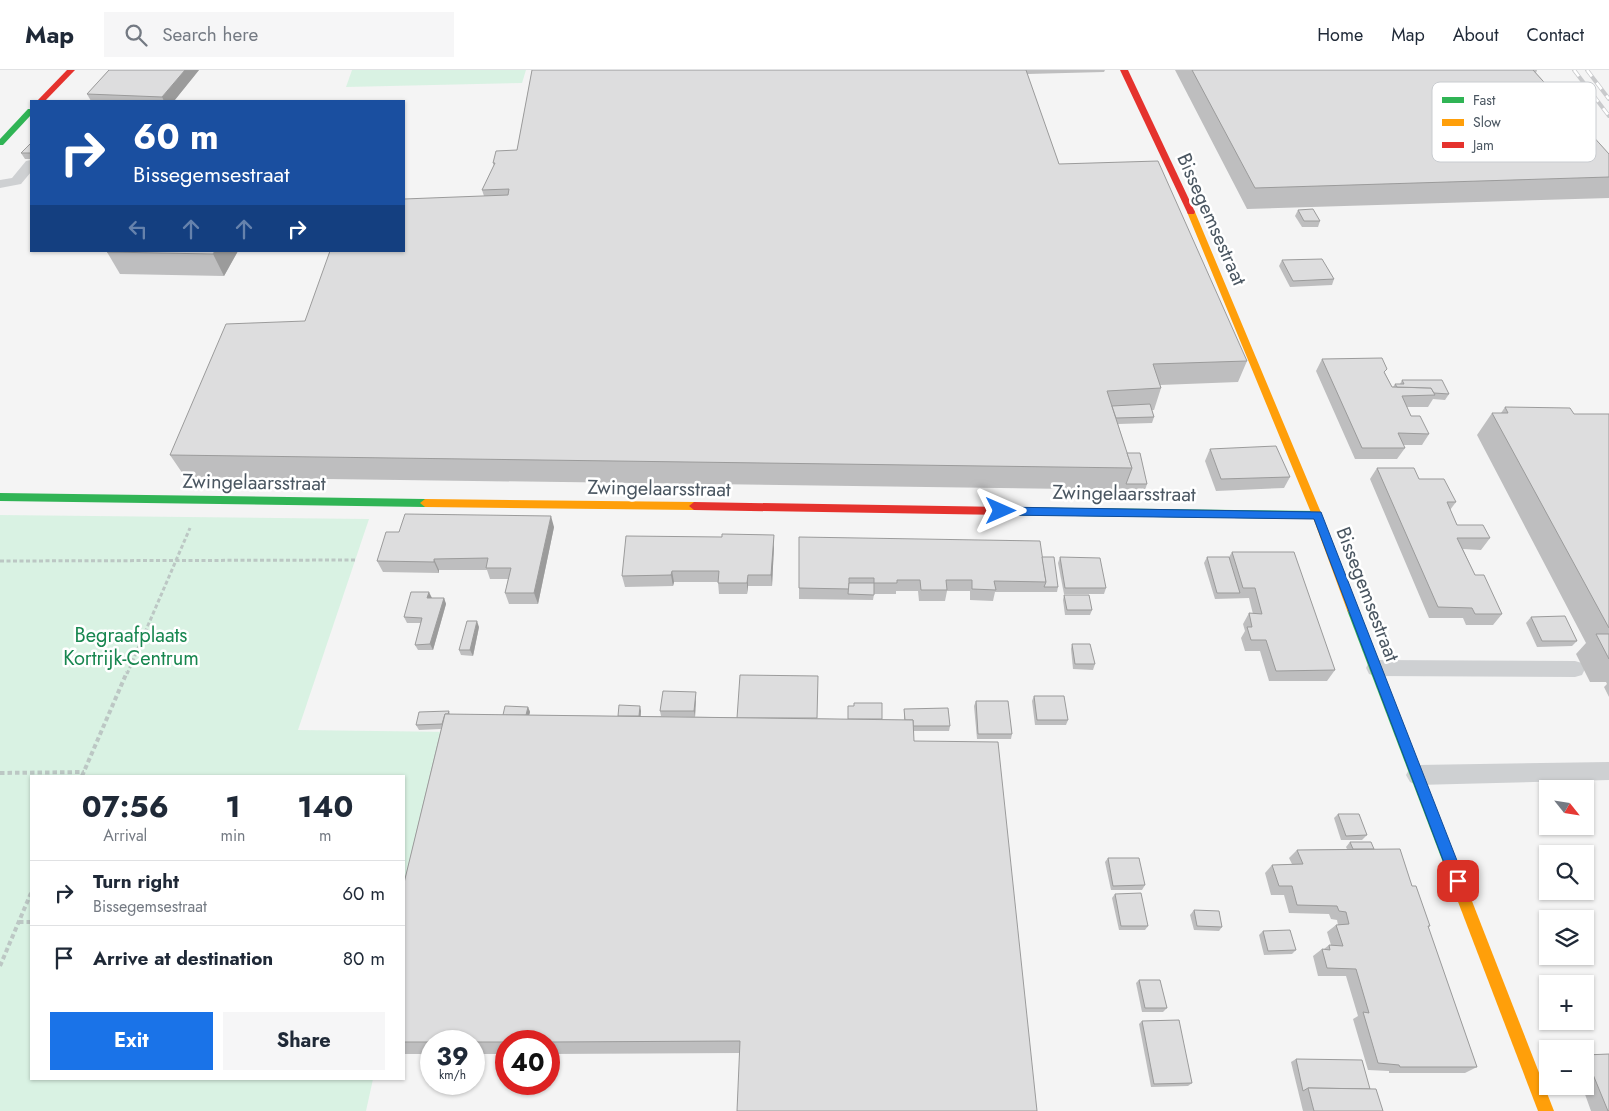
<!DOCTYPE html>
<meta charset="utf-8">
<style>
:root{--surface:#fff;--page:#f6f6f7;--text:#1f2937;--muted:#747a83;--line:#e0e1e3;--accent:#1a73e8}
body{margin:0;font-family:Jost,sans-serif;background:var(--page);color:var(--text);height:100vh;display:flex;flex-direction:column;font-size:19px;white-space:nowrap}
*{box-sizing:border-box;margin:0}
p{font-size:16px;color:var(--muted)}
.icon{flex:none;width:28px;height:28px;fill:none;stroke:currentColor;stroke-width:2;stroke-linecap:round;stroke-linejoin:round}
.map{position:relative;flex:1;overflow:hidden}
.drawer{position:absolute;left:30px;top:705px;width:375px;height:305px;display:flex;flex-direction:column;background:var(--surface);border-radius:0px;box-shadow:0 1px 4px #0004}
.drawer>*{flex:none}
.top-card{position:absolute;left:30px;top:30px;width:375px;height:152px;border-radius:0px;box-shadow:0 1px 4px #0004;background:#1a4fa0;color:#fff;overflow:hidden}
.needle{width:32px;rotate:120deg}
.controls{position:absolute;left:1539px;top:710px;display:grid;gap:10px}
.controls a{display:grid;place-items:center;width:55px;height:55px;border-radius:0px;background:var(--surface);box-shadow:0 1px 4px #0004;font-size:25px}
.speed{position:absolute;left:420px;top:960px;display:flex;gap:10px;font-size:25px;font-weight:700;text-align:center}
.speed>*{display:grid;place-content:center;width:65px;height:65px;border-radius:50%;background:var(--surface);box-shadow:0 1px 4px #0004;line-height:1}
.speed small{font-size:12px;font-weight:400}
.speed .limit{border:8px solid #d22;background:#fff;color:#111}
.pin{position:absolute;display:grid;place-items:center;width:42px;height:42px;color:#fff;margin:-21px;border-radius:10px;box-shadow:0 2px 8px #0006}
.me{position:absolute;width:55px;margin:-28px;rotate:90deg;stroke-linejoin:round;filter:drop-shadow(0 0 4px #0008)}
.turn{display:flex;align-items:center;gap:18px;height:105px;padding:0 20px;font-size:22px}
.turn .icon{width:65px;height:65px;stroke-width:2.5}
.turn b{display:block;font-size:35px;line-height:42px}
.lanes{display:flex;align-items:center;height:48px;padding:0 20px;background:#0003;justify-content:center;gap:25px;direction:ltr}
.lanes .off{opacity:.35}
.eta{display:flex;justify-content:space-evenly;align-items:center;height:85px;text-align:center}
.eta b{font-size:30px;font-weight:700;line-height:35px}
.primary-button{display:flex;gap:10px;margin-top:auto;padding:10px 20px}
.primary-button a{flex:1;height:58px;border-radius:0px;background:var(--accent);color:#fff;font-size:20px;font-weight:700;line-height:58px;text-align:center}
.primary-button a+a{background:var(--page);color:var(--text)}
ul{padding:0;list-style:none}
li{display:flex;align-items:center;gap:15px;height:65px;padding:0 20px;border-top:1px solid var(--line)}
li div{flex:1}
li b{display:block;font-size:19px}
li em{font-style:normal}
header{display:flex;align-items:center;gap:30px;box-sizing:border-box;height:70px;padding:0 25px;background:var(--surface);border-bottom:1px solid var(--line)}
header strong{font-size:24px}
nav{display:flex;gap:28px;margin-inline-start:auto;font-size:18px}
.search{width:350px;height:45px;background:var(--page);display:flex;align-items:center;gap:12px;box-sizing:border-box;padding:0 18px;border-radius:0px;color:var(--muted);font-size:19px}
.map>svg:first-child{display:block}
.green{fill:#d9f2e3}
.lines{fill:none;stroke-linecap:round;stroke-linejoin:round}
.path-far1{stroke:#bcc7c4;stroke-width:3;stroke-dasharray:4 2.5;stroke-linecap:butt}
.path{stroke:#bcc7c4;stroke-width:4;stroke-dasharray:4.5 3;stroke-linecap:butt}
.lane{fill:#ced0d2;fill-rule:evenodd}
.fast{fill:#30b455;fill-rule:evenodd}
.slow{fill:#ff9f0a;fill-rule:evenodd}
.jam{fill:#e5322d;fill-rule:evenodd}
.rail-casing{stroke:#c9cacc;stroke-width:4}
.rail{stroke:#fff;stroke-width:2.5;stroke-dasharray:8;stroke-linecap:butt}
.wall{fill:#bebebf}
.shaded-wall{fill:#9b9b9b}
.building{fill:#ddddde;stroke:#9b9b9b}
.route{fill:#1a73e8;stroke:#114b97}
.labels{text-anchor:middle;stroke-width:5;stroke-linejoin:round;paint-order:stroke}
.street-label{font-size:20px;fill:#4a5661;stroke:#fff}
.park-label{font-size:20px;fill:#17864f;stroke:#fff}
.key{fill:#fff;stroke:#c9ccd0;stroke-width:1}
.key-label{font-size:14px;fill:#4a5661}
</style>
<header>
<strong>Map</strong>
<div class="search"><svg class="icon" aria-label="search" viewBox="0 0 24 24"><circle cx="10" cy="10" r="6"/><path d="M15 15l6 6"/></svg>Search here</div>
<nav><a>Home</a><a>Map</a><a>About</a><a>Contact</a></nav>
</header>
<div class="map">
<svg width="1609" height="1041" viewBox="0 0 1609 1041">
<rect width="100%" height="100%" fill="#f4f4f4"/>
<!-- green -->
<g class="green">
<path d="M352,0H526L522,13L346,17Z"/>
<path d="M0,445L369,449L298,660L454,662L404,879V706H31V1009H373L366,1041H0Z"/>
</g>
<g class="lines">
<!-- path-far1 -->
<g class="path-far1">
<path d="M0,491L355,490"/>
<path d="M127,604L190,458"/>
</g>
<!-- path -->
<g class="path">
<path d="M0,703L84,702"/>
<path d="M82,706L127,602"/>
<path d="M19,852H31"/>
<path d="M0,896L31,823"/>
</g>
<!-- lane -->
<g class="lane">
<path d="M31,90V102L21,114L0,118V110L12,108L26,91Z"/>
<path d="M1376,590L1575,591L1582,593L1585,599L1582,605L1575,607L1376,606L1369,604L1366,598L1369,592Z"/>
<path d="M1609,692V710L1417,715L1410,712L1406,705L1410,698L1417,695Z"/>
</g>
<!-- fast -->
<g class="fast">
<path d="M28,39H31V45L3,75H0V69Z"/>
<path d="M0,423L425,429L430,433L425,437L0,431Z"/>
<path d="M1005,437L1317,441L1322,445L1317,449L1005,445L1000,441Z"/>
<path d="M1353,535L1357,537L1359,540L1461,803L1459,808L1454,809L1449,808L1447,803L1347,540L1349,537Z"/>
</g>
<!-- slow -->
<g class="slow">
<path d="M1188,140H1194L1195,142L1322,445L1359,540L1357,543H1349L1347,540L1312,445L1187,142Z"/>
<path d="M425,429L694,432L699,436L694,440L425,437L420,433Z"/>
<path d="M1454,797L1459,798L1461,803L1554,1041H1538L1447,803L1449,798Z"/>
</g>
<!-- jam -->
<g class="jam">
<path d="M67,0H75L45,31H37Z"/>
<path d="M1120,0H1128L1195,142L1194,144H1188L1187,142Z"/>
<path d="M694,432L1005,437L1010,441L1005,445L694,440L689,436Z"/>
</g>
<defs>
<g id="rail">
<path d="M1574,0L1609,46"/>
<path d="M1587,0L1609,29"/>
</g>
</defs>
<!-- rail casing -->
<use href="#rail" class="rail-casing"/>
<!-- rail -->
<use href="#rail" class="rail"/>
</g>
<!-- wall -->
<g class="wall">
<path d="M109,0H199L174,31H91L87,24Z"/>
<path d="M532,0H1105L1104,2L1027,4L1059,94L1247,291L1238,312L1160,315L1161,318L1154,340H1152L1154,347L1152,353L1118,354L1127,383L1147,414L1145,420L185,407L170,385L305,251L484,126L482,120L494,96L493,93L517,80Z"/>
<path d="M1175,0H1537L1536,3L1609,84V128L1247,139Z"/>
<path d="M31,73V89H25L21,83Z"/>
<path d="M1298,140L1320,151L1318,157H1302L1295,146Z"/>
<path d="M108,181H238L224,206L120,204L107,182Z"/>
<path d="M1282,190L1334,209L1332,215L1290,217L1279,196Z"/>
<path d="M1322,289L1385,303L1392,317H1393L1395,314H1400L1402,310L1449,324L1445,330L1433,329L1428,337H1407L1411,346L1429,364L1422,375H1403L1405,378L1397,389H1355L1316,301Z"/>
<path d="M1505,337L1574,344H1609V627L1604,617L1607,614L1606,612H1590L1576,584L1586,573L1477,365L1492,343H1501Z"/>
<path d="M1210,379L1290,407L1284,418L1216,421L1205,391Z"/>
<path d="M1377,398L1419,409L1456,432L1450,440L1457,455L1490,468L1481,480L1463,479L1475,505L1502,544L1493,555H1466L1463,548H1429L1370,409Z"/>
<path d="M554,457L538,534H509L505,523L508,509H490L487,500H439V503L383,502L377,491L399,462Z"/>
<path d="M799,467L1042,487L1058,517L1057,522H995L993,531L970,530V521H947L945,531H919L918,521H896V524H874L873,530L799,529Z"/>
<path d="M774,476L772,516H748L747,524H719L718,512H674L673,516L625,517L622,506Z"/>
<path d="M1232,482L1335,600L1327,611H1269L1260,581H1245L1241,568L1245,561L1243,554L1249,543L1253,544L1249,528L1215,529L1204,493L1207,487H1229Z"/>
<path d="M1060,487L1106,518L1104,524H1064L1058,493Z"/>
<path d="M1064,525L1092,540L1090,545H1065L1063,530Z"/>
<path d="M432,528H444L446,534L433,580H418L415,575L421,553H407L404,547Z"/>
<path d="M1531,547L1577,571L1572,576L1537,577L1526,553Z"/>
<path d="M479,557L473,586L461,585L459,580Z"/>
<path d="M1072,574L1095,594L1093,600L1073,599L1071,579Z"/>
<path d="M1034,626L1068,650L1066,655H1035L1032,631Z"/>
<path d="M696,627L695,647L661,646L660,641Z"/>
<path d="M976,631L1012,664L1011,669H977L974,636Z"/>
<path d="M528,637L530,642L529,645L618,646L641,641V646L904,650V639L950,656L949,661H914L740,983L549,984V971H506V984H474V971H431V984H404V813L441,659L419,660L416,655L449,641L450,644L503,645Z"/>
<path d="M1338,744L1367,765L1362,770H1341L1334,748Z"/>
<path d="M1350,772L1374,779L1412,816L1430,856L1428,857L1477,997L1465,1003H1389V1001L1368,1000L1353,949L1358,946L1346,906H1318L1313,886L1322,879H1324L1329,875H1331L1327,862L1336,855H1338L1337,850L1331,849L1329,844L1289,843L1284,825H1271L1265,803L1272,795L1292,794L1289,788L1297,780L1347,779L1346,777Z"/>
<path d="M1108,788L1145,815L1142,820H1111L1105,792Z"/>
<path d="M1115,824L1148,856L1145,860H1119L1112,828Z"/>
<path d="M1194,840L1222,857L1219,861L1194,860L1190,845Z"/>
<path d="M1263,861L1296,880L1292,884L1264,885L1259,865Z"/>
<path d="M1139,910L1167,938L1163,942H1142L1136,913Z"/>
<path d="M1142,951L1192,1013L1188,1016L1151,1017L1139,954Z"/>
<path d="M1609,984V1041H1591L1582,1016H1585V985Z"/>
<path d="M1296,989L1370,1019L1383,1041H1303L1291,992Z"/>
</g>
<!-- shaded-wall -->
<g class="shaded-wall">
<path d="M185,0H199L174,31H164L162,27Z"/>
<path d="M215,181H238L224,206L213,184Z"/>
<path d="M551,446L554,457L538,534L534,523Z"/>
<path d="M774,465V476L772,516L771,505Z"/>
<path d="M434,489L439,500V503L434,492Z"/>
<path d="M672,501L674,512L673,516L671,505Z"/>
<path d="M748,505V516L747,524V513Z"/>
<path d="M429,522L432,528L430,534L427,528Z"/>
<path d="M444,528L446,534L433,580L430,574Z"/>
<path d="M477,551L479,557L473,586L470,580Z"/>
<path d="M696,622V627L695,647L694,641Z"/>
<path d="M640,636L641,641L638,664L637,659Z"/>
<path d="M528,637L530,642L526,658L524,653Z"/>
</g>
<!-- building -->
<g class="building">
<path d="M109,0H185L162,27L87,24Z"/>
<path d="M532,0H1026L1059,94L1158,91L1247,291L1153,294L1161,318L1107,321L1132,398L170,385L226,254L305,251L330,181H404V129L508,125L509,119L482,120L495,93H493L496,81L517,80Z"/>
<path d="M1192,0H1533L1609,84V107L1255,118Z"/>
<path d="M31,73V83H21Z"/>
<path d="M1313,139L1320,151H1304L1298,140Z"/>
<path d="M108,181H215L213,184L107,182Z"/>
<path d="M1322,189L1334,209L1293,211L1282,190Z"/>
<path d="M1382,288L1387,299L1384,302L1392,317L1431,318L1435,325L1402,326L1411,346H1420L1429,364L1398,363L1405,378H1362L1322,289Z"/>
<path d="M1402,310H1442L1449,324L1434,323L1431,318L1397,317L1395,314H1404Z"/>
<path d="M1150,334L1154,347L1116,348L1112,336Z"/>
<path d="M1505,337L1570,338L1574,344H1609V558L1492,343H1508Z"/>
<path d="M1276,376L1290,407L1221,409L1210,379Z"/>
<path d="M1127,383H1140L1147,414H1126L1132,398Z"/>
<path d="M1377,398H1414L1419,409H1444L1456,432H1447L1457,455H1483L1490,468H1457L1475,505H1484L1502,544H1475L1472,538L1438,537Z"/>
<path d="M405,444L551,446L534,523H505L511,498H486L488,488L434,489V492L377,491L386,462H399Z"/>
<path d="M722,464L774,465L771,505H748L747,513H718L719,501H672L671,505L622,506L626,466L722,467Z"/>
<path d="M799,467L1040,471L1046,512L994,511L996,520L972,519V510H946L947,520H921L920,510H897V513H874V508H849V519L799,518Z"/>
<path d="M1232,482H1294L1335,600L1276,601L1266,570H1251L1247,557H1252L1249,543L1262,544L1255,518H1243Z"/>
<path d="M1042,487H1054L1058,517H1044L1046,512Z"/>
<path d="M1060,487L1100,488L1106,518H1065Z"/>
<path d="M1207,487H1229L1240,523H1217Z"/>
<path d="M849,513H874V525L848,524Z"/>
<path d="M411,522H429L427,528H444L430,574L415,575L422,548L404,547Z"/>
<path d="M1064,525H1089L1092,540H1067Z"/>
<path d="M1565,546L1577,571H1542L1531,547Z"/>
<path d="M467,551H477L470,580H459Z"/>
<path d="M1596,564H1609V589Z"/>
<path d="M1072,574H1090L1095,594H1075Z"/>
<path d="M740,605L818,606L817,648H737Z"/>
<path d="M663,621L696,622L694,641H660Z"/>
<path d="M1034,626H1064L1068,650H1037Z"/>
<path d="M976,631H1008L1012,664H978Z"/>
<path d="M854,633H882V649H848V636H854Z"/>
<path d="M619,635L640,636L639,646H618Z"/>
<path d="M505,636L528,637L526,645H503Z"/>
<path d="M948,638L950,656H913V650H905L904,639Z"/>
<path d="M449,641L448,644H445L442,654L416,655L419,642Z"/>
<path d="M445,644L913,650L914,671L998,672L1037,1041H737L740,971L549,972V971H506V972H474V971H431V972H404V813Z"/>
<path d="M1338,744H1359L1367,765L1346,766Z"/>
<path d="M1350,772H1371L1374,779H1353Z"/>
<path d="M1400,779L1412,816H1416L1430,856H1428L1477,997H1400L1399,995L1378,993L1363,942L1369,943L1356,899L1327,898L1322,879L1330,880L1329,875L1343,876L1336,855L1349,854L1346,842L1339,841L1337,836L1297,835L1292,816H1279L1272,795L1303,794L1297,780Z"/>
<path d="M1108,788H1139L1145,815L1113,816Z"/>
<path d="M1141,823L1148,856H1121L1115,824Z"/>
<path d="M1194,840L1219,841L1222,857L1197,856Z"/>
<path d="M1290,860L1296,880L1268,881L1263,861Z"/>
<path d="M1139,910H1160L1167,938H1145Z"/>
<path d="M1179,950L1192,1013L1154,1014L1142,951Z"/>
<path d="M1609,984V1041H1608L1585,985Z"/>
<path d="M1296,989L1362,990L1370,1019L1308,1018L1303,1021Z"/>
<path d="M1308,1018L1376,1019L1383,1041H1314Z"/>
</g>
<!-- route -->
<path class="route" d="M1001,437L1321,442L1465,811L1463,816L1458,817L1453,816L1451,811L1314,449L1001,445L995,441Z"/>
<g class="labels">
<!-- street labels -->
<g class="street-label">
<text transform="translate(1212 149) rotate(66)" y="7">Bissegemsestraat</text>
<text transform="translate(254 412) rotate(1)" y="7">Zwingelaarsstraat</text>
<text transform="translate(659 418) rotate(1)" y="7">Zwingelaarsstraat</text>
<text transform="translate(1124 423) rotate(1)" y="7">Zwingelaarsstraat</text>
<text transform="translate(1368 524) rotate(69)" y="7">Bissegemsestraat</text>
</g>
<!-- park labels -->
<g class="park-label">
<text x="131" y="572">Begraafplaats<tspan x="131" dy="23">Kortrijk-Centrum</tspan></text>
</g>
</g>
<!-- legend -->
<rect x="1432" y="12" width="164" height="80" rx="8" class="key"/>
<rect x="1442" y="27" width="22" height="6" fill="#30b455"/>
<rect x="1442" y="49" width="22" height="7" fill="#ff9f0a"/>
<rect x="1442" y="72" width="22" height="6" fill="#e5322d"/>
<g class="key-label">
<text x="1473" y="35">Fast</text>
<text x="1473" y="57">Slow</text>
<text x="1473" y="80">Jam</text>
</g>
</svg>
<div class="controls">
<a><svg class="needle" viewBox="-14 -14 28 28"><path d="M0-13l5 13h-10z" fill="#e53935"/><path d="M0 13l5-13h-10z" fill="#747a83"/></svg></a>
<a><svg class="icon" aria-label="search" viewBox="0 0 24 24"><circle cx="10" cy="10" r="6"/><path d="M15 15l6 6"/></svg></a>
<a><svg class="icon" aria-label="layers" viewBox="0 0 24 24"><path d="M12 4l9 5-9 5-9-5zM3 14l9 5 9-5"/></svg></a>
<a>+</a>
<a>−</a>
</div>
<div class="speed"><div>39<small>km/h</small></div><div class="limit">40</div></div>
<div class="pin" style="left:1458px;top:811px;background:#d93025"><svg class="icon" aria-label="arrive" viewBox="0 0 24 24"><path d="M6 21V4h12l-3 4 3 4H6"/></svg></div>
<svg class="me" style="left:1001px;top:441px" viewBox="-20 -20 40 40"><path d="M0-17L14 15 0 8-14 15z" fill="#1a73e8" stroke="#fff" stroke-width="4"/></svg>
<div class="top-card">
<div class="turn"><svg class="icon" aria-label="right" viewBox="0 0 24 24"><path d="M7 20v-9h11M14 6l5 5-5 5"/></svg><div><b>60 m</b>Bissegemsestraat</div></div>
<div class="lanes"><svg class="icon off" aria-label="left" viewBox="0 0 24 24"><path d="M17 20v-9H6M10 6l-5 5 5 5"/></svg><svg class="icon off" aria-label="ahead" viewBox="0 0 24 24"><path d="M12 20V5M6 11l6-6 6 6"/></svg><svg class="icon off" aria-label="ahead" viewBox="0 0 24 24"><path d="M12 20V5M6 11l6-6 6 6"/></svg><svg class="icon" aria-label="right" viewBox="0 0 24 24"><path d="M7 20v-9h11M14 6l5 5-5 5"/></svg></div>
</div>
<section class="drawer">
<div class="eta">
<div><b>07:56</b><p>Arrival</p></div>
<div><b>1</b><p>min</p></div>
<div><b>140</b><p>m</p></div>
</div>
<ul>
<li><svg class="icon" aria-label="right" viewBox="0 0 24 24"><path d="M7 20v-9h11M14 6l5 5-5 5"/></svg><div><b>Turn right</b><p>Bissegemsestraat</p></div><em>60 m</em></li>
<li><svg class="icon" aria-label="arrive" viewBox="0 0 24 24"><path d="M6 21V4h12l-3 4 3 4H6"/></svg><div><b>Arrive at destination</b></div><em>80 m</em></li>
</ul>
<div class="primary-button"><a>Exit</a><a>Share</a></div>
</section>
</div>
